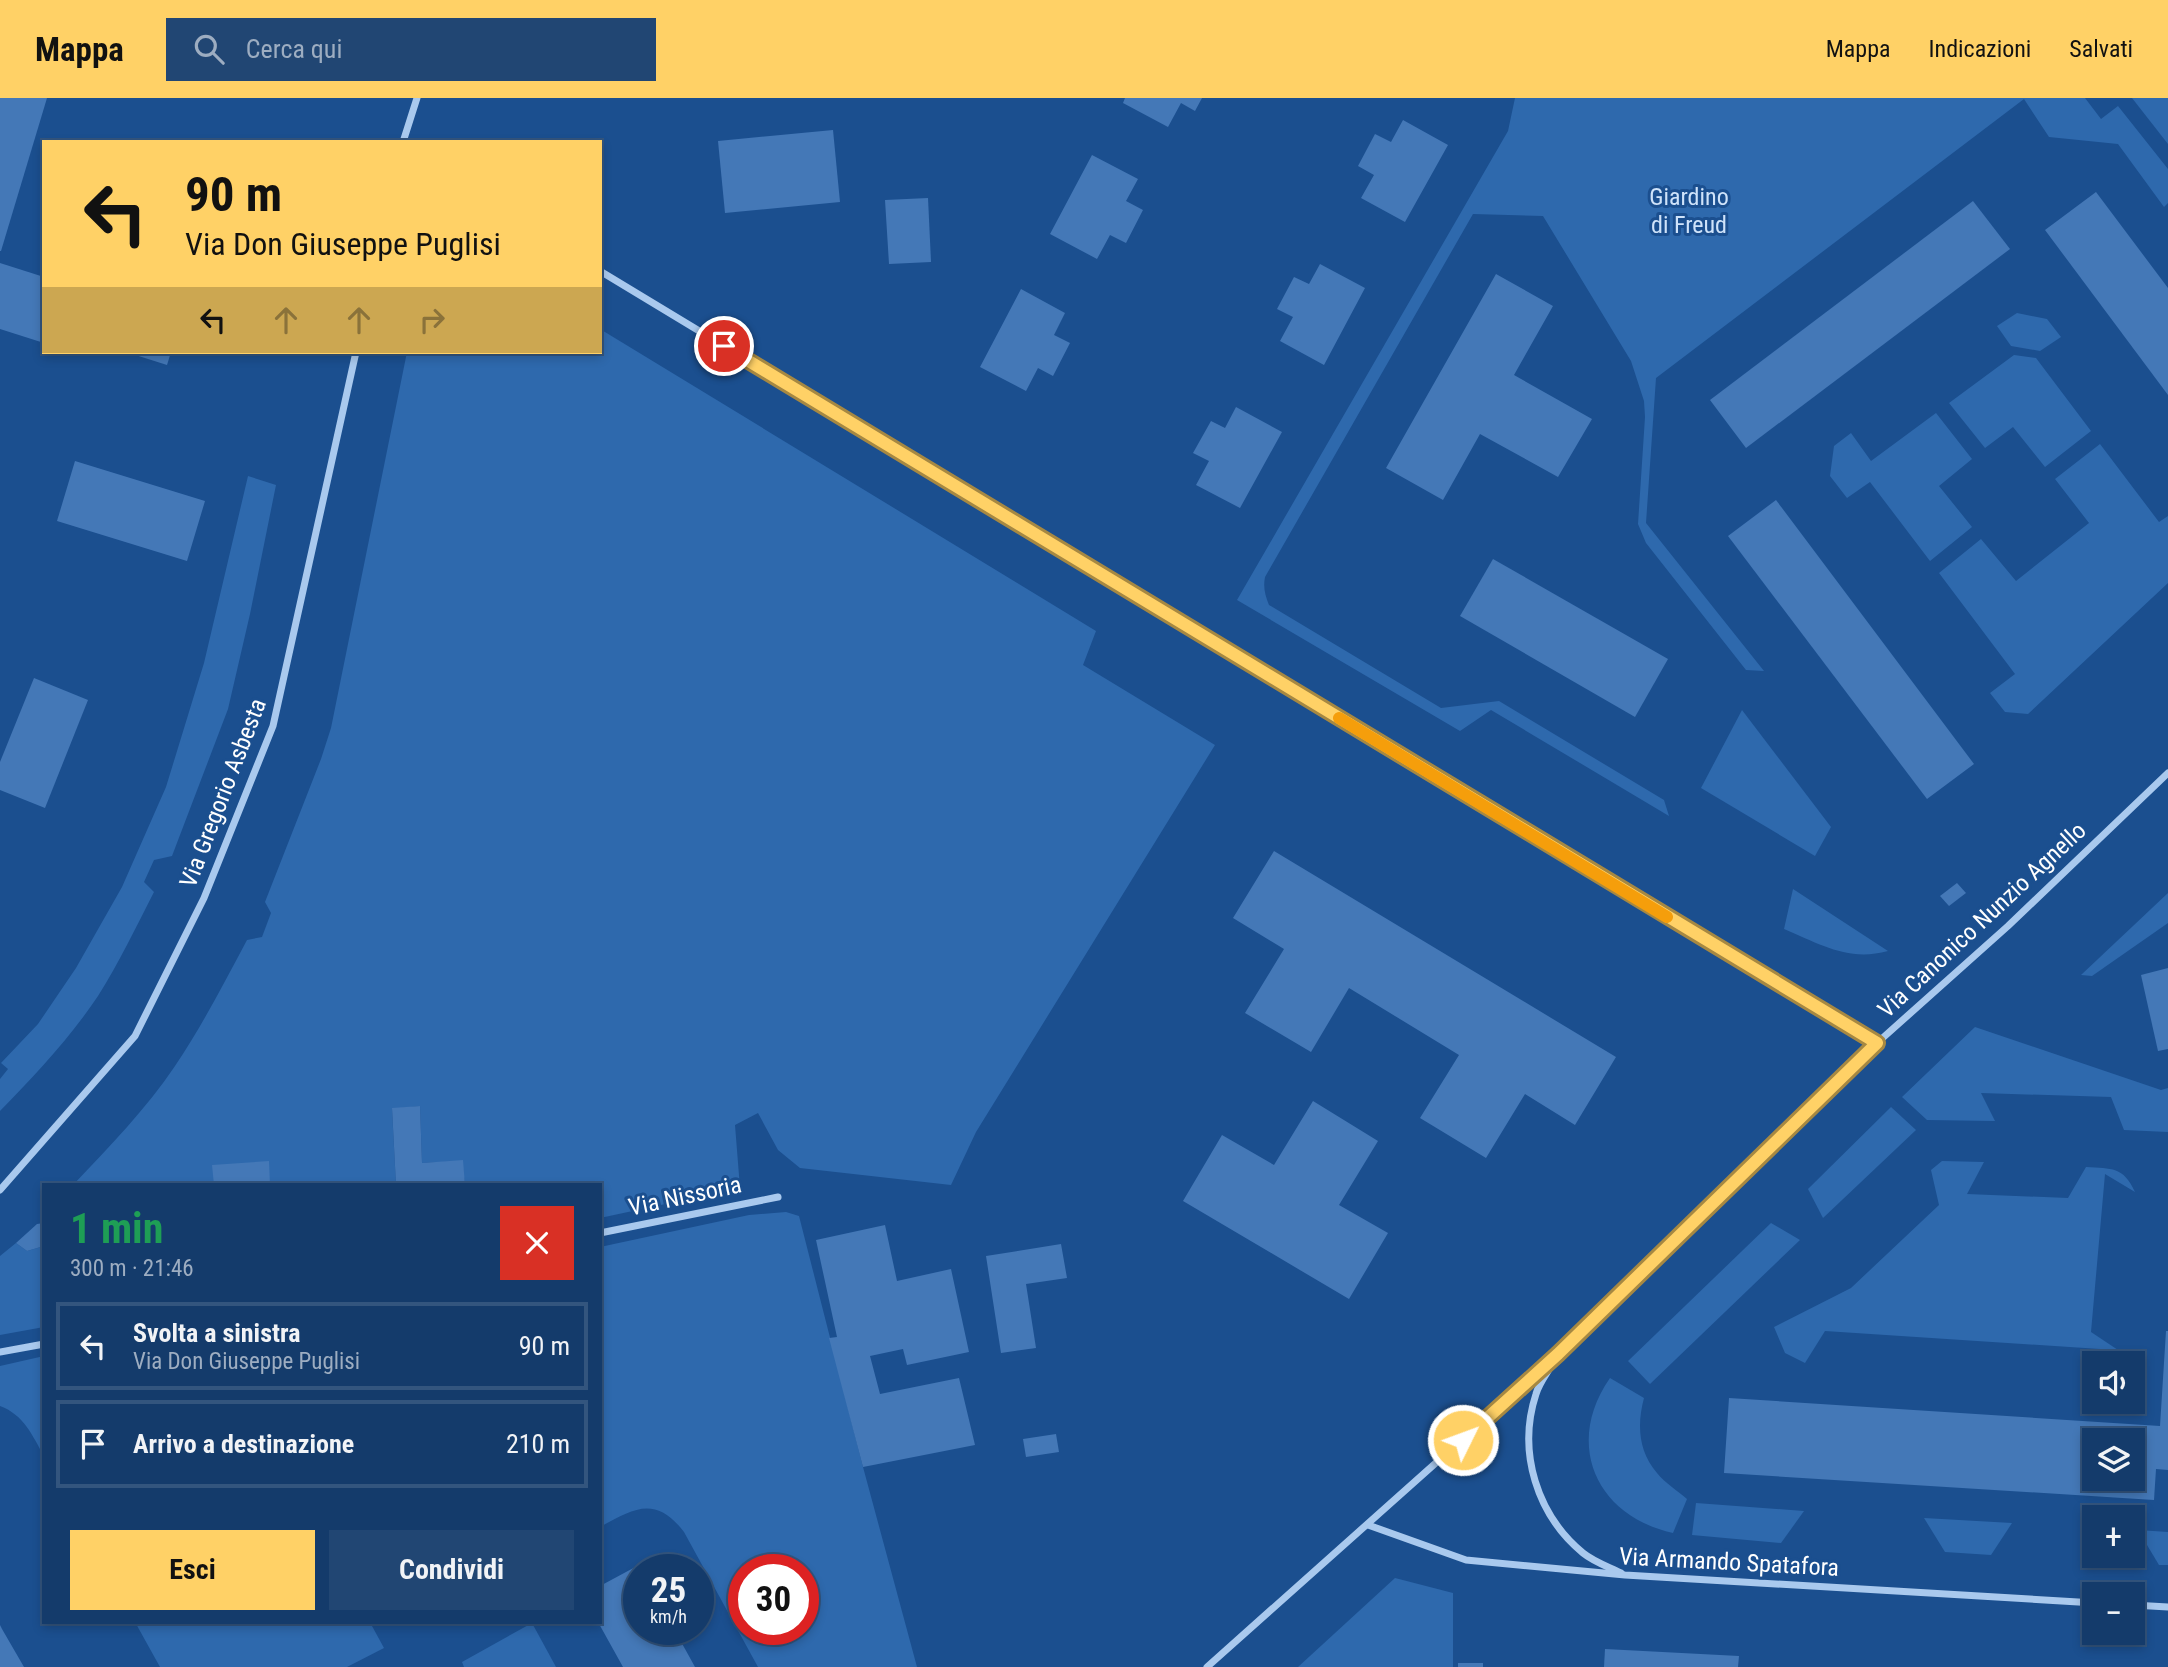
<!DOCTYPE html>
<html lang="it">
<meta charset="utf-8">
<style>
:root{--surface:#143b6b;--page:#214673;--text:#f1f3f6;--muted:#9dadc1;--line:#33557e;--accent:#ffd166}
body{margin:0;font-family:"Roboto Condensed",sans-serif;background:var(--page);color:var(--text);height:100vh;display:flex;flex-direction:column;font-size:26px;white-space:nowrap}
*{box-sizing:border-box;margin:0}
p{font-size:23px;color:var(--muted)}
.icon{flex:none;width:38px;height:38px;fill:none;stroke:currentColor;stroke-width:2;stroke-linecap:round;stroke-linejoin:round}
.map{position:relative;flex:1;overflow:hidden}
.details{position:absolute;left:42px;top:1085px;width:560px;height:441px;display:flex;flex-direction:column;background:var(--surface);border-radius:0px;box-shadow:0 4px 10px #0003,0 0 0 2px var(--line)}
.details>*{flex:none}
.hud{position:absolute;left:42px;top:42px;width:560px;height:214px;border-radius:0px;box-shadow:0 4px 10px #0003,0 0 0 2px var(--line);background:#ffd166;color:#111;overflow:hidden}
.tools{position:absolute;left:2082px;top:1253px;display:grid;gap:14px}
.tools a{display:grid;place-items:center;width:63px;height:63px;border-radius:0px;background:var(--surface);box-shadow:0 4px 10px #0003,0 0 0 2px var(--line);font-size:35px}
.speed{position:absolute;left:623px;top:1456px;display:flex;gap:14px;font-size:35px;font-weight:700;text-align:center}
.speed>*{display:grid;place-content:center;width:91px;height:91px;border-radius:50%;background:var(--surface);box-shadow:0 4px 10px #0003,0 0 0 2px var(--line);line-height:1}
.speed small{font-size:18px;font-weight:400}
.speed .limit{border:10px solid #d22;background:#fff;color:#111}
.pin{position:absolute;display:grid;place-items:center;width:60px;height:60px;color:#fff;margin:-30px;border:4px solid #fff;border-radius:50%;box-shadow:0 2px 7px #0007}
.me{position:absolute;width:77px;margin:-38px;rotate:48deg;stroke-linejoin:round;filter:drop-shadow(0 0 5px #0008)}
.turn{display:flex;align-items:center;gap:24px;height:147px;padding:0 28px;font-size:32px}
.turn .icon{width:91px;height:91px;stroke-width:2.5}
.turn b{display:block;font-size:49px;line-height:60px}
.lanes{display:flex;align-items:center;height:66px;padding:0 28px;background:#0003;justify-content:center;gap:35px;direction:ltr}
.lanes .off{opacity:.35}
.round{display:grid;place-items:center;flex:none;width:74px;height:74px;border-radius:0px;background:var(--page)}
.summary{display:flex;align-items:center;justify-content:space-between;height:119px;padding:0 28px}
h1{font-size:42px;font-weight:700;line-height:52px;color:#1e9e55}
.action{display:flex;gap:14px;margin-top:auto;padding:14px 28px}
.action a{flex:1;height:80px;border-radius:0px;background:var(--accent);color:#111;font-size:28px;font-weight:700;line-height:80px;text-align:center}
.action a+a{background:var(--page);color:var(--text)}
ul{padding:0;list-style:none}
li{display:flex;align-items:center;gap:21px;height:88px;margin:0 14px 10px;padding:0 14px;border:4px solid var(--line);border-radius:0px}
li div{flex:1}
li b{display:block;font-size:26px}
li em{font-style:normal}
header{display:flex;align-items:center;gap:42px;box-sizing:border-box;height:98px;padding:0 35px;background:var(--accent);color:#111}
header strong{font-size:33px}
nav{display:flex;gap:38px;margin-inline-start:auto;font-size:24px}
.search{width:490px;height:63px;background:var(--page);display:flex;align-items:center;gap:18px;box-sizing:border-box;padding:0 24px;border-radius:0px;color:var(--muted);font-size:26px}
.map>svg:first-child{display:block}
.green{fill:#2e69ad;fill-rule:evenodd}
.building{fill:#4478b7;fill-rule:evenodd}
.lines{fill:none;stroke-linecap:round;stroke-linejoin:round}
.minor{stroke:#a9c9ee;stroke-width:7}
.route-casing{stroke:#a68842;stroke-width:18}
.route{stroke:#ffd166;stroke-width:12}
.slow{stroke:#f59e0b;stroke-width:12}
.labels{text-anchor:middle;stroke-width:6;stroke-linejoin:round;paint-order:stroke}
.park-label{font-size:24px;fill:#cfe3fa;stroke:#1b4f8f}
.street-label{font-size:24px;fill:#fff;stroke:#1b4f8f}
</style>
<header>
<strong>Mappa</strong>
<div class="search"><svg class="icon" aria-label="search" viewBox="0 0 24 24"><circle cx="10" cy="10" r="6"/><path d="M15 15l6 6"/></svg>Cerca qui</div>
<nav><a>Mappa</a><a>Indicazioni</a><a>Salvati</a></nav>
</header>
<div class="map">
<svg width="2168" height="1569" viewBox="0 0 2168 1569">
<rect width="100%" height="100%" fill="#1b4f8f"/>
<!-- green -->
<g class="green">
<path d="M1515,0H2085L2101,21L2118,8L2168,71V105L2164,109L2118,46L2049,39L2024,1L1656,280L1646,425L1764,573L1746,572L1646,445L1638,426L1645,319L1644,303L1631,263L1543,118L1473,116L1265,479C1263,489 1265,497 1269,507L1441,610L1499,603L1664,702L1669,718L1491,612L1460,633L1237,502L1508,33Z"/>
<path d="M2132,0H2168V46Z"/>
<path d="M2017,215L2047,221L2061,239L2040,253L2011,248L1997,228Z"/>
<path d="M600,231L1096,533L1083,567L1215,647L976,1034L951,1087L800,1070L778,1052L758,1015L735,1027L740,1090L600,1120V1087H465L462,1063L422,1065L420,1008L392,1011L396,1087H73C109,1049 146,1011 175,968C202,928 224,885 247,842L262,839L271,815L265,804L321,661L331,630L407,254H600Z"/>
<path d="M2014,257L2036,260L2091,333L2045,369L2013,329L1985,350L1949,305Z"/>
<path d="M1936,315L1972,361L1939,388L1972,429L1930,463L1870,384L1847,400L1830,378L1834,348L1851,335L1871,363Z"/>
<path d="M2100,346L2159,424L2168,418V485L2028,616L2005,614L1990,595L2015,576L1939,475L1981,441L2016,483L2089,425L2055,381Z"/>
<path d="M248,378L276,387L250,516L228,611L172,758L154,762L144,784L154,794C136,829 119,865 98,898C70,940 35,977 0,1013V981L8,971L1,965L38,926L76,870L122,789L166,689L204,565Z"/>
<path d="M1742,612L1831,729L1815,758L1701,690Z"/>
<path d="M1793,791L1888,853C1848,864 1820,846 1784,831Z"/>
<path d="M2168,795V825L2092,878L2081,877Z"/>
<path d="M1975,929L2161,992L2168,990V1034L2124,1032L2111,999L1981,995L1995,1023L1927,1022L1902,999Z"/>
<path d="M1891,1009L1916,1032L1823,1120L1808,1091Z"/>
<path d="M1942,1063L1984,1064L1967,1096L2068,1100L2086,1069C2112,1071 2123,1068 2135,1094L2105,1076L2091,1234L2121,1254L2118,1265H2095V1285L2087,1266L2100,1251L1825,1233L1805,1265L1785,1255L1774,1229L1851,1190L1939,1107L1931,1072Z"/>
<path d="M786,1114L799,1118L863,1369L917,1569H758L684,1434C656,1397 634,1410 600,1429V1149L749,1117ZM744,1472H803V1531H744Z"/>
<path d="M1771,1125L1800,1142L1650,1286L1628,1263Z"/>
<path d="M16,1145L27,1153L44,1148V1229L0,1237V1158Z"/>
<path d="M44,1258V1358C32,1337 24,1317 0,1308V1268Z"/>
<path d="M1610,1280L1644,1300C1637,1326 1638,1353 1657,1375C1665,1385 1678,1393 1687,1401L1673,1435C1596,1418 1564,1346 1610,1280Z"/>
<path d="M1696,1405L1804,1413L1781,1445L1692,1437Z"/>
<path d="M1924,1420L2012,1425L1991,1457L1945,1454Z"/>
<path d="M2138,1432L2168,1434V1467H2159Z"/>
<path d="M1395,1480L1453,1495V1569H1298Z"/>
<path d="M135,1524H377L372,1528L384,1550L347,1569H160Z"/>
<path d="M532,1525L556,1569H464L462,1564Z"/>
</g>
<!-- building -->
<g class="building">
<path d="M0,0H47L1,153H0Z"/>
<path d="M1125,0H1202L1195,13L1181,5L1168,29L1123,5Z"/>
<path d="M1403,22L1448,47L1405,124L1361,100L1374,77L1358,68L1375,36L1391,44Z"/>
<path d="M833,32L840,104L725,115L718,43Z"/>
<path d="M1092,57L1138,81L1126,103L1143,112L1126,145L1110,137L1097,161L1050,136Z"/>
<path d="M2096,94L2168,190V297L2045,132Z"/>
<path d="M928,100L931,164L889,166L885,102Z"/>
<path d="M1973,103L2010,151L1746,350L1710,302Z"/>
<path d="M0,165L44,179V245L0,231Z"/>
<path d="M1320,166L1365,190L1324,267L1280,243L1293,219L1277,211L1294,179L1309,186Z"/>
<path d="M1496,176L1553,208L1514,277L1592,321L1558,379L1480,336L1443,402L1386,370Z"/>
<path d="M1021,191L1065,215L1054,237L1070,245L1053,278L1038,270L1026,293L980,269Z"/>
<path d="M126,254H171L167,267Z"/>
<path d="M1236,309L1282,334L1240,410L1196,387L1209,363L1193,355L1211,323L1225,330Z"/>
<path d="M75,363L205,403L187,463L57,423Z"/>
<path d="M1776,402L1974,666L1927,701L1728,438Z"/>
<path d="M1493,461L1668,561L1635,619L1460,518Z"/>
<path d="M34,580L88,602L45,710L0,692V664Z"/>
<path d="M1274,753L1616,959L1575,1027L1525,996L1486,1060L1420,1020L1459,957L1349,890L1311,954L1245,915L1284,851L1233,820Z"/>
<path d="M1957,785L1966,795L1949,808L1940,798Z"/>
<path d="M2168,870V951L2158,953L2141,877Z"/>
<path d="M1313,1003L1378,1043L1339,1107L1388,1135L1349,1201L1183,1103L1222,1037L1274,1067Z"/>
<path d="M420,1008L422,1065L463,1062L465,1087H396L392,1010Z"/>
<path d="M269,1063L270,1087H214L212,1067Z"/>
<path d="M44,1125V1148L27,1153L16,1145L37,1126Z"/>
<path d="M885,1127L897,1183L951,1171L969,1254L907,1267L903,1251L870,1258L880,1296L959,1280L975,1347L863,1369L829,1240L837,1239L816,1142Z"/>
<path d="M1061,1146L1067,1180L1026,1186L1036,1250L1001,1255L986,1158Z"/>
<path d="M2166,1233H2168V1372L2156,1371L2154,1402L1724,1375L1729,1300L2160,1328ZM2095,1342H2133V1381H2095Z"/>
<path d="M1056,1336L1059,1354L1026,1359L1023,1341Z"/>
<path d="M639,1467L641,1472H639V1531H674L695,1569H623L598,1524H600V1488Z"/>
<path d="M0,1527L2,1531L24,1569H0Z"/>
<path d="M1605,1551L1739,1558L1738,1569H1604Z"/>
<rect x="1458" y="1565" width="25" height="4"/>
</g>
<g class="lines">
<!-- minor -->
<g class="minor">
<path d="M403,44L417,0"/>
<path d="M600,173L1877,945"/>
<path d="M0,1092L135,938L204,800L273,628L356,254"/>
<path d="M600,1135L778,1099"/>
<path d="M0,1254L44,1246"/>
<path d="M1554,1263C1548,1274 1539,1285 1536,1296C1517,1354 1537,1417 1583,1455C1594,1464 1609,1469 1621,1475"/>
<path d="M1368,1427L1466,1462L1625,1477L2095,1505"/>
<path d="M2133,1507L2168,1509"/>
<path d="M1207,1569L1558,1256L1877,945L2008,828L2168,675"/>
</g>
</g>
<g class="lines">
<defs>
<path id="route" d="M724,248L1877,945L1558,1256L1463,1342"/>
</defs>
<!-- route casing -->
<use href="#route" class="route-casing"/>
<!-- route -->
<use href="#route" class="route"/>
<!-- slow -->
<path class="slow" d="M1339,620L1667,819"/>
</g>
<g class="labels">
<!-- park labels -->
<g class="park-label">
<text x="1689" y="107">Giardino<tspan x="1689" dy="28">di Freud</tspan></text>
</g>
<!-- street labels -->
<g class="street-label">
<text transform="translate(223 695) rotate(-69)" y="8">Via Gregorio Asbesta</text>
<text transform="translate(1982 822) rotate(-43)" y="8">Via Canonico Nunzio Agnello</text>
<text transform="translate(685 1098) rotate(-12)" y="8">Via Nissoria</text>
<text transform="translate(1729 1464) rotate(3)" y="8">Via Armando Spatafora</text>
</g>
</g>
</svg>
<div class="tools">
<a><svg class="icon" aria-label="sound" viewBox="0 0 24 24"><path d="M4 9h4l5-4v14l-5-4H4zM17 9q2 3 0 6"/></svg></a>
<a><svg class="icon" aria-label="layers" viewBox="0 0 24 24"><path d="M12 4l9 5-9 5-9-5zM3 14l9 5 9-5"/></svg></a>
<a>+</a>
<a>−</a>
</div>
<div class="speed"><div>25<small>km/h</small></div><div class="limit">30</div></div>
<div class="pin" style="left:724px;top:248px;background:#d93025"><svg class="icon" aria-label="arrive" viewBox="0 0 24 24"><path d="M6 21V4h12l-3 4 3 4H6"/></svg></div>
<svg class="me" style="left:1463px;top:1342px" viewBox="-20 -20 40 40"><circle r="17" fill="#ffd166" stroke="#fff" stroke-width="3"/><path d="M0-11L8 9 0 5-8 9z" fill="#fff"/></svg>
<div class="hud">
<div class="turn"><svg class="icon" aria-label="left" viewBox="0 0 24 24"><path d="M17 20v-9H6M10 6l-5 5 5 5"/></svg><div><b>90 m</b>Via Don Giuseppe Puglisi</div></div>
<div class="lanes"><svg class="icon" aria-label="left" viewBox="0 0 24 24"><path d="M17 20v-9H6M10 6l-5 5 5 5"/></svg><svg class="icon off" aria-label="ahead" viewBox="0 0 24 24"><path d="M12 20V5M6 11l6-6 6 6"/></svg><svg class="icon off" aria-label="ahead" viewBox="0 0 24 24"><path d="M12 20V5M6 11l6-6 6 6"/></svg><svg class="icon off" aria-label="right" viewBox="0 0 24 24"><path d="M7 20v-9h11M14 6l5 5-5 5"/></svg></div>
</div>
<section class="details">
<div class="summary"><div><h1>1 min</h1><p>300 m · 21:46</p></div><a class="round" style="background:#d93025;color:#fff"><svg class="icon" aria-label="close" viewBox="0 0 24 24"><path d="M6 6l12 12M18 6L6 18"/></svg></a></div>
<ul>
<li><svg class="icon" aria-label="left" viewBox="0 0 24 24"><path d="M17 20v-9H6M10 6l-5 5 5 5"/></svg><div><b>Svolta a sinistra</b><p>Via Don Giuseppe Puglisi</p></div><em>90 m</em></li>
<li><svg class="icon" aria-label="arrive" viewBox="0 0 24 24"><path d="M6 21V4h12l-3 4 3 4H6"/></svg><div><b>Arrivo a destinazione</b></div><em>210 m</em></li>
</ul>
<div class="action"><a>Esci</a><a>Condividi</a></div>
</section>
</div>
